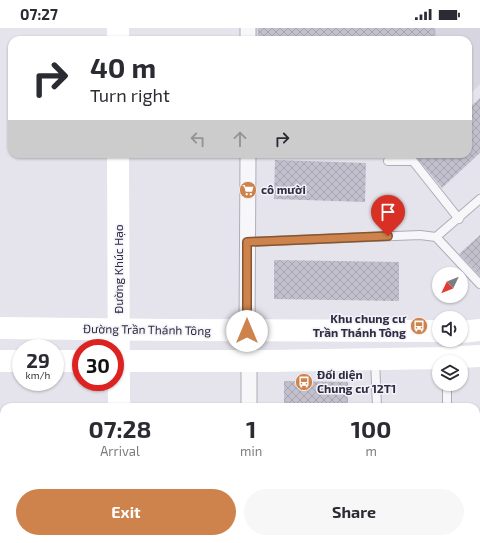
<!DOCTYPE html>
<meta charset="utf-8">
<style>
:root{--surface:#fff;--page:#f7f7f7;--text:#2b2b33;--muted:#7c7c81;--accent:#cd834b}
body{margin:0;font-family:"Exo 2",sans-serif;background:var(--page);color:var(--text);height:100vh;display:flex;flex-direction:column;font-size:15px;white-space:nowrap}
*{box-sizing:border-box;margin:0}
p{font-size:13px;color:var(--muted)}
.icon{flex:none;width:22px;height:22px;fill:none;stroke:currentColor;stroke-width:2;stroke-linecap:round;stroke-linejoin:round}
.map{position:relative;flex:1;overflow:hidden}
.panel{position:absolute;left:0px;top:375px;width:480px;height:140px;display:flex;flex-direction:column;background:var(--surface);border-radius:12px 12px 0 0;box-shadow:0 1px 3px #0004}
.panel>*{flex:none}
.guide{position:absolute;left:8px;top:8px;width:464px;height:122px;border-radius:12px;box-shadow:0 1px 3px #0004;background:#fff;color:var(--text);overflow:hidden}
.needle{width:26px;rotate:227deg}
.fabs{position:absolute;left:432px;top:239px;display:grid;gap:8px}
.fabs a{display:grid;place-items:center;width:36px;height:36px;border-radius:50%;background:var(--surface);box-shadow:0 1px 3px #0004;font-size:20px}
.speed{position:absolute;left:12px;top:311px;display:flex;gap:8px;font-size:20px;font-weight:700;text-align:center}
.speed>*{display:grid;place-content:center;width:52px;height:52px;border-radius:50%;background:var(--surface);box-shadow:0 1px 3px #0004;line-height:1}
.speed small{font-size:10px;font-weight:400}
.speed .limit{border:6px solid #d22;background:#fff;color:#111}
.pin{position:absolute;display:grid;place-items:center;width:34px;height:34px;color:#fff;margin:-41px -17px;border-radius:50% 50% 50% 0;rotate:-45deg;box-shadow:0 0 4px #0007}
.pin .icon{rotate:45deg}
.me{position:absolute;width:44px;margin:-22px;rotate:0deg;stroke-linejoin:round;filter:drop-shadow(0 0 3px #0008)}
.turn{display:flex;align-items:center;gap:14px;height:84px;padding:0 16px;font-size:18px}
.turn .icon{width:52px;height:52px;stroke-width:2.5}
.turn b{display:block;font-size:28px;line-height:34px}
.lanes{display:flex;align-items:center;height:38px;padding:0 16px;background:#0003;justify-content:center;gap:20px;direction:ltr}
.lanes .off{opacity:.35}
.eta{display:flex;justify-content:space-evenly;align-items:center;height:68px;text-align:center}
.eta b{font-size:24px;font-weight:700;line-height:28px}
.primary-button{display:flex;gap:8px;margin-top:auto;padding:8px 16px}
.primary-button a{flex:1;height:46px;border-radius:24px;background:var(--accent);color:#fff;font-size:16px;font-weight:700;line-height:46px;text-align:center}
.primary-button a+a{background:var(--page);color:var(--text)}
.status{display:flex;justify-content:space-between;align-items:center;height:28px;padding:0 20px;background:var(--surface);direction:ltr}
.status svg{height:11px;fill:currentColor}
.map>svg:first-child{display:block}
.built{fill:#d7d5e0}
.building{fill:url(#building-cross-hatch)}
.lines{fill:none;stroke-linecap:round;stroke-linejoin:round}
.lane-casing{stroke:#afacb9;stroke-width:10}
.street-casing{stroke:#afacb9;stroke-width:17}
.lane{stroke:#f7f6f9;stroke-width:8}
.street{stroke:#f7f6f9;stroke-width:15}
.secondary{stroke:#fff;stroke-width:22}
.route-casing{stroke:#855531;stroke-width:10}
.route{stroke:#cd834b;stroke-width:7}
.labels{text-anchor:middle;stroke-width:3;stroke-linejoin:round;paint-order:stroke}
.poi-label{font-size:12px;font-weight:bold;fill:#302b43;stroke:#f4f3f8;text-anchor:start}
.street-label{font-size:12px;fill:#302b43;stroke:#f4f3f8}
</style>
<div class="status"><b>07:27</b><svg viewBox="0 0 49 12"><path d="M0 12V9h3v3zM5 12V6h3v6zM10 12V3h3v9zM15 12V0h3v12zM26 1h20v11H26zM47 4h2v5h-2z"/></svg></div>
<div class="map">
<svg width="480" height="515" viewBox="0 0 480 515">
<defs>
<pattern id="building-cross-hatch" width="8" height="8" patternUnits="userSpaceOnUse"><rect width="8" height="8" fill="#c3c0ce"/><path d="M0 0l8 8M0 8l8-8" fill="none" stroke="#a8a5b2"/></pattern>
</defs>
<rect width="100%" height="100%" fill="#e5e3eb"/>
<!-- built -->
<path class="built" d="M255,0H480V56L468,68V12H255Z"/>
<!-- building -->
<g class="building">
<path d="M258,0H435L436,12H258Z"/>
<path d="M480,70V125L442,160L417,130L415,128H411L410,126H468V81Z"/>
<path d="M275,132L366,135L365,174L274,171Z"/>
<path d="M480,207V248L459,226Z"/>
<path d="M274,232L399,234V273L274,271Z"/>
<path d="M284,353L348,354V379H284Z"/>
</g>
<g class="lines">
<defs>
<g id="lane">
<path d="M388,133H413L459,191"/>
<path d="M436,209L480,171"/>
<path d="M247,214L420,207L436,209L480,256"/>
<path d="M375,332L377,379"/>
<path d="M447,356V379"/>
<path d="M476,474H480"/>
<path d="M380,511V515"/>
<path d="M448,511V515"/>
</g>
<g id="street">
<path d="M248,12V0"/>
<path d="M247,303L248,126"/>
<path d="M249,333V379"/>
<path d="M250,511V515"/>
</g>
</defs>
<!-- lane casing -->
<use href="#lane" class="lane-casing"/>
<!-- street casing -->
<use href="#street" class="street-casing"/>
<!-- lane -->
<use href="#lane" class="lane"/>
<!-- street -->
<use href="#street" class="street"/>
<!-- secondary -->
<g class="secondary">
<path d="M118,0V12"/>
<path d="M118,126L119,379"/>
<path d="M0,300L171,302L439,303"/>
<path d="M461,304L480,302"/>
<path d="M0,333H21"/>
<path d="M55,333H81"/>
<path d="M115,333H268L442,330L480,328"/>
<path d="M120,511V515"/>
</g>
</g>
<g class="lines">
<defs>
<path id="route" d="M247,303V214L388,208"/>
</defs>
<!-- route casing -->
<use href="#route" class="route-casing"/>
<!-- route -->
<use href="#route" class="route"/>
</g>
<!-- icons -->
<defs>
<symbol id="supermarket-disc" viewBox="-11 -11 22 22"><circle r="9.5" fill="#cd834b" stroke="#f4f3f8"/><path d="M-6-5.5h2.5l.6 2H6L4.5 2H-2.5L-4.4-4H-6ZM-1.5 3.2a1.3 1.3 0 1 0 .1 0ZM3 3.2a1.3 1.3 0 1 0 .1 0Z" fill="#fff"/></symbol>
<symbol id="bus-disc" viewBox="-11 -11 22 22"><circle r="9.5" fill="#cd834b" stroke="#f4f3f8"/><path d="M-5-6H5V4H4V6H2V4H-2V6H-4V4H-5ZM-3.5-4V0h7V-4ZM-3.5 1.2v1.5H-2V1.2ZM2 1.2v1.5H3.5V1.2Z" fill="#fff"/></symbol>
</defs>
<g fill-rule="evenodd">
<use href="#supermarket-disc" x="238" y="152" width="20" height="20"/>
<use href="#bus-disc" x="409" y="288" width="20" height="20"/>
<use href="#bus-disc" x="294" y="344" width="20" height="20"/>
</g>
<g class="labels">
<!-- poi labels -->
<g class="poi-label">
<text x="261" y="166">cô mười</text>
<text x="406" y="295" text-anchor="end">Khu chung cư<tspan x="406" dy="14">Trần Thánh Tông</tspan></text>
<text x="317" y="351">Đối diện<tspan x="317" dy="14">Chung cư 12T1</tspan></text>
</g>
<!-- street labels -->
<g class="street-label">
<text transform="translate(119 241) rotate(-90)" y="4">Đường Khúc Hạo</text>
<text transform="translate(147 302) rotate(1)" y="4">Đường Trần Thánh Tông</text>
</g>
</g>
</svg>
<div class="fabs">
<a><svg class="needle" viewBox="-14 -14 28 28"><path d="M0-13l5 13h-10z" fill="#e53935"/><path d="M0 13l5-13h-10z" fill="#7c7c81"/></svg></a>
<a><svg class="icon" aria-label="sound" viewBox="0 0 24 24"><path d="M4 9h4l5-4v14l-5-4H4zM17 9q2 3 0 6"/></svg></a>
<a><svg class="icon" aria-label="layers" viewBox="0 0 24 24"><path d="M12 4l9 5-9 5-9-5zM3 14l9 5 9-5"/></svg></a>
</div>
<div class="speed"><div>29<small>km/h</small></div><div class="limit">30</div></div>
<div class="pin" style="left:388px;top:208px;background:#d93025"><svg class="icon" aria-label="arrive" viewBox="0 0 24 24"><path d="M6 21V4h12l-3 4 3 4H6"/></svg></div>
<svg class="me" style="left:247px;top:303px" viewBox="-20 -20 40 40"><circle r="19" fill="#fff"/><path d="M0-13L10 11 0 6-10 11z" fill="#cd834b"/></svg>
<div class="guide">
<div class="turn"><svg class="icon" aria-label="right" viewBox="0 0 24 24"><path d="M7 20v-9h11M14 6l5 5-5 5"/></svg><div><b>40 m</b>Turn right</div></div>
<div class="lanes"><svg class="icon off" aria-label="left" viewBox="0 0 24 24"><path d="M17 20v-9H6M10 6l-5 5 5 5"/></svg><svg class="icon off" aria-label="ahead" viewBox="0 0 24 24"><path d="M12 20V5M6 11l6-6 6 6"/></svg><svg class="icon" aria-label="right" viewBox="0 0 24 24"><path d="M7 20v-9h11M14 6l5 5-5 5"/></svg></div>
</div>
<section class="panel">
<div class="eta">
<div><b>07:28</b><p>Arrival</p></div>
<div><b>1</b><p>min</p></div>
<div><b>100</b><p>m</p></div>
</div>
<div class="primary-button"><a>Exit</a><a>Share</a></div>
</section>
</div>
